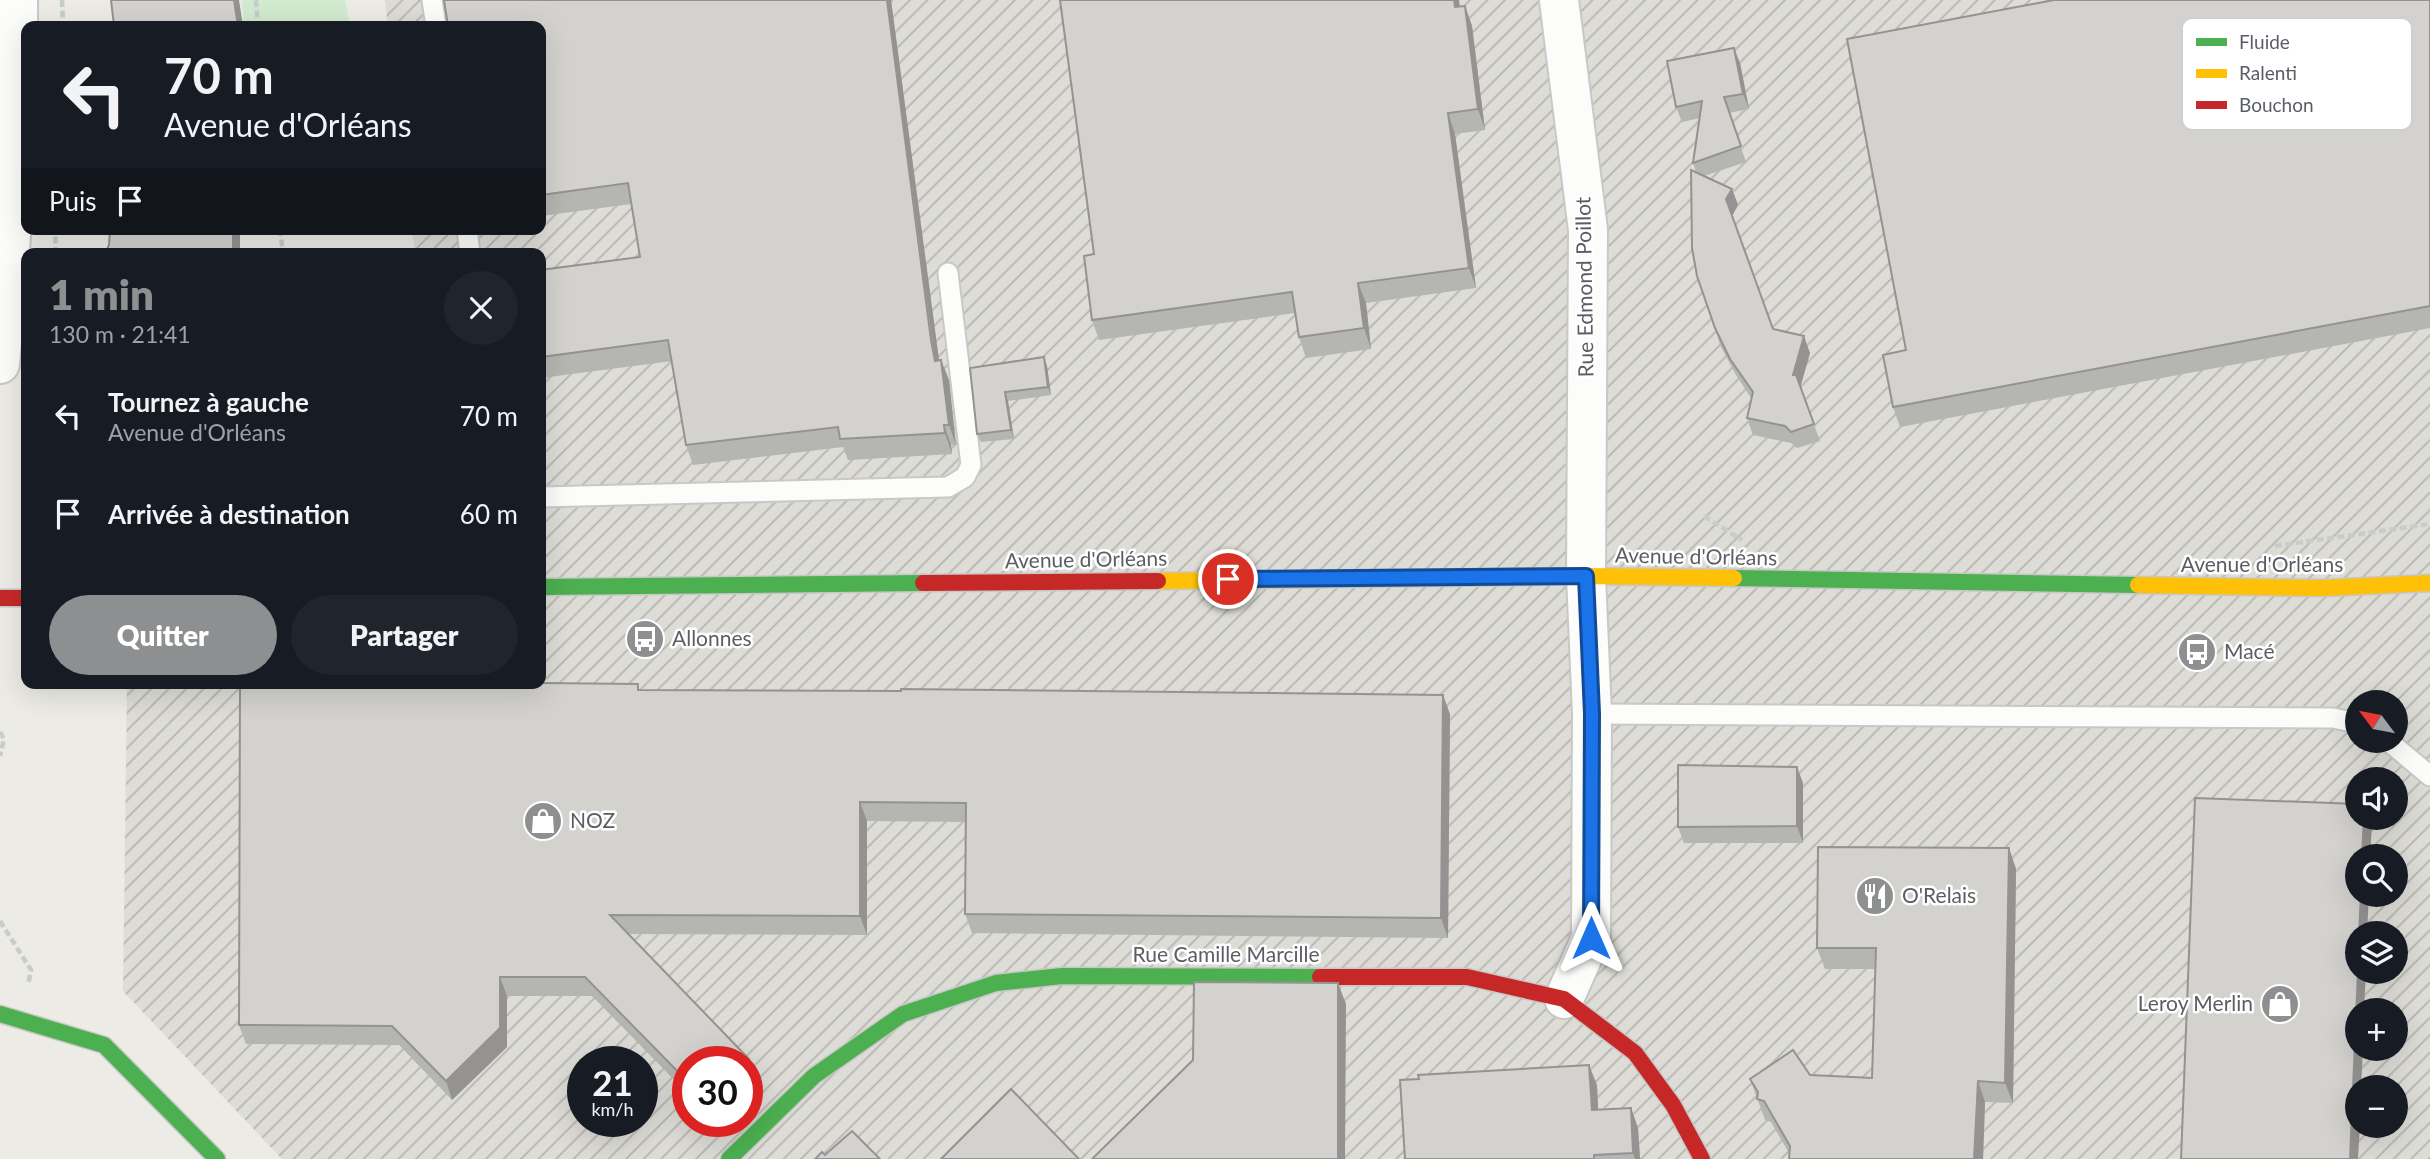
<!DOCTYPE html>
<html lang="fr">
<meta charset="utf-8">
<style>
:root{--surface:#171b24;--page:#20242c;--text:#f1f3f6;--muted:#9ea1a6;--accent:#8d8f91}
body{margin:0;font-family:Lato,sans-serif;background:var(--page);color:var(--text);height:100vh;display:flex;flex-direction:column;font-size:26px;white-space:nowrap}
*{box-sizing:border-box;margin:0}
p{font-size:23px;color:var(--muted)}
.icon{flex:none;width:38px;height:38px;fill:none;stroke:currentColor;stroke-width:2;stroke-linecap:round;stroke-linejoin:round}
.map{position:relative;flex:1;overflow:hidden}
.details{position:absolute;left:21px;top:248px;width:525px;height:441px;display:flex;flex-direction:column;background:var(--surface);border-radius:14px;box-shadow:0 7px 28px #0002}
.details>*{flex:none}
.hud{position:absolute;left:21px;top:21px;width:525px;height:214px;border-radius:14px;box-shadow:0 7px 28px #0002;background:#171b24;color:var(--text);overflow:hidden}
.needle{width:46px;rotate:302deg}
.fabs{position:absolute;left:2345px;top:690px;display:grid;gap:14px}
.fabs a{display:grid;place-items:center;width:63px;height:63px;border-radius:50%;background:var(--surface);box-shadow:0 7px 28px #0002;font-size:35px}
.speed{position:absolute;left:567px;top:1046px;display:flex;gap:14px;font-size:35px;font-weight:700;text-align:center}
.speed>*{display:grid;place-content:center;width:91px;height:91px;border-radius:50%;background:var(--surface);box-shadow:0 7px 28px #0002;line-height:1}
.speed small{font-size:18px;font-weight:400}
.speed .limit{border:10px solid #d22;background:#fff;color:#111}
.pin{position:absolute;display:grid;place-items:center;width:60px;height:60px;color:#fff;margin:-30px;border:4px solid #fff;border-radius:50%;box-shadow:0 2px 7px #0007}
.me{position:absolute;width:77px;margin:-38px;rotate:0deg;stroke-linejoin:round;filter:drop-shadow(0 0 5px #0008)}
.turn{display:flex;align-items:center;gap:24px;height:147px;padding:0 28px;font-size:32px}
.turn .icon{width:91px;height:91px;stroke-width:2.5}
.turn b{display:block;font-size:49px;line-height:60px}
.then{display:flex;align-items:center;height:66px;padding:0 28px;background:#0003;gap:14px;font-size:26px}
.round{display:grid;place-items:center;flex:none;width:74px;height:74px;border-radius:37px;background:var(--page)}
.summary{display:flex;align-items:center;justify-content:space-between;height:119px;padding:0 28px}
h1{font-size:42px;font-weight:800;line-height:52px;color:var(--accent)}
.primary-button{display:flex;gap:14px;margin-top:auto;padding:14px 28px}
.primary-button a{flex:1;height:80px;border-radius:42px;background:var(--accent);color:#fff;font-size:28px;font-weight:800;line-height:80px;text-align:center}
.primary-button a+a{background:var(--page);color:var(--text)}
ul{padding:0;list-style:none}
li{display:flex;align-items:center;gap:21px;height:98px;padding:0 28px}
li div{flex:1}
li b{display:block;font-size:26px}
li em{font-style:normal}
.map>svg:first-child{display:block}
.industrial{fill:url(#industrial-furrows);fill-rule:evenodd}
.green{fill:#d2ead0}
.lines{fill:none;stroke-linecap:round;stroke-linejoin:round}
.lane-casing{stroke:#c8c9c7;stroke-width:23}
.street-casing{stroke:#c8c9c7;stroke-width:42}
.fast-casing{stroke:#c7c7c6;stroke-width:19}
.slow-casing{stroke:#c7c7c6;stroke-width:19}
.jam-casing{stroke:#c7c7c6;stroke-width:19}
.path{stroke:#c7cdca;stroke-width:4.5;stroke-dasharray:7 3.5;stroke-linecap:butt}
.lane{stroke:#fcfcfb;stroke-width:19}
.street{stroke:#fcfcfb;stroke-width:38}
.fast{stroke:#4caf50;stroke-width:16}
.slow{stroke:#ffc107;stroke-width:16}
.jam{stroke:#c62828;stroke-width:16}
.wall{fill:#b5b5b2}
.shaded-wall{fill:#949391}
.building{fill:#d3d2cf;stroke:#949391;stroke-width:2}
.route-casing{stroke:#114b97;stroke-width:18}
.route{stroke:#1a73e8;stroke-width:12}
.labels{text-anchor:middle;stroke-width:5;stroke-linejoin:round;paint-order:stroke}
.street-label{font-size:21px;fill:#5a5e64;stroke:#fff}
.poi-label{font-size:21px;fill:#5a5e64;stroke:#fff;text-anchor:start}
.key{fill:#fff;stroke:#cecfd0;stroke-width:2}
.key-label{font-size:19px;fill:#5a5e64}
</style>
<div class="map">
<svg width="2430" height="1159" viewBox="0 0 2430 1159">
<defs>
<pattern id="industrial-furrows" width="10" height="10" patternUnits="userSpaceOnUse" patternTransform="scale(1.75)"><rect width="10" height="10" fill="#dddcd6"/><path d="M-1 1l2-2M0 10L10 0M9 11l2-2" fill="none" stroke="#b6b6b1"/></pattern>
</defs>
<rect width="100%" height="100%" fill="#ecebe5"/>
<!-- industrial -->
<path class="industrial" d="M385,0H2430V1159H282L123,991L127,684H541V254H415L412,229H541V26H388ZM2357,702H2396V740H2357ZM2357,779H2396V817H2357ZM2357,856H2396V894H2357ZM2357,933H2396V971H2357ZM2357,1010H2396V1048H2357ZM583,1062H642V1122H583ZM688,1062H747V1122H688ZM2357,1087H2396V1125H2357Z"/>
<!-- green -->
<path class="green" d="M242,0H345L350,26H244Z"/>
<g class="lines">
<defs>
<g id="lane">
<path d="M432,0L436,26"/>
<path d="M467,229L470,254"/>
<path d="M541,497L948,487L965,477L971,465L948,273"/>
<path d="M1592,714L2333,718L2357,723"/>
<path d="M2387,740L2430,776"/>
</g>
<g id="street">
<path d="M1559,0L1588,230L1586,576L1592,714L1591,938L1564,999"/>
<path d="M0,364C13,242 19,122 18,0"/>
</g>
<g id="fast">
<path d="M1734,578L2138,585"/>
<path d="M541,587L923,583"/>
<path d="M0,1014L104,1045L217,1159"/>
<path d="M729,1159L814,1076L903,1014L996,983L1062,976L1320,977"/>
</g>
<g id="slow">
<path d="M1158,581L1586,576L1734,578"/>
<path d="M2138,585L2324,588L2430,583"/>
</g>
<g id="jam">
<path d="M923,583L1158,581"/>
<path d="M0,598H26"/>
<path d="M1320,977H1467L1564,999L1635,1053L1673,1105L1702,1159"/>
</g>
</defs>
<!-- lane casing -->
<use href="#lane" class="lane-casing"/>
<!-- street casing -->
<use href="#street" class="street-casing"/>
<!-- fast casing -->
<use href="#fast" class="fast-casing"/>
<!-- slow casing -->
<use href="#slow" class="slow-casing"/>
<!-- jam casing -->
<use href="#jam" class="jam-casing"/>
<!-- path -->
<g class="path">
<path d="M62,0L63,26"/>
<path d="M256,0L258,26"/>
<path d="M280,229L283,254"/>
<path d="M55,254L56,229"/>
<path d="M1704,516L1742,540"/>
<path d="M2275,546L2430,524"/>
<path d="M0,732L4,739L0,756"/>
<path d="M0,921L31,970L28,985"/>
</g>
<!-- lane -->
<use href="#lane" class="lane"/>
<!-- street -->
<use href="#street" class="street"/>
<!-- fast -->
<use href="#fast" class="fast"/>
<!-- slow -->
<use href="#slow" class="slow"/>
<!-- jam -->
<use href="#jam" class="jam"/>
</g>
<!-- wall -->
<g class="wall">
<path d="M444,0H891L939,360H941L949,380L956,445H951L952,454L848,460L843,447L693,465L686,445L672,361L541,378V270L640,257L631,204L541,216V26Z"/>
<path d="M2430,0V328L1900,427L1893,407L1906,350Z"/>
<path d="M1460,6H1465L1472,26L1485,130L1455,134L1476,288L1366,303L1371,349L1306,358L1299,337L1295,313L1099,340L1092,320L1094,254Z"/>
<path d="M1740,63L1749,109L1729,113L1746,162L1704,176L1732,189L1738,205L1732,216L1773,329L1810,353L1800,387L1820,441L1797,448L1791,443L1753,435L1747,418L1751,398L1736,375L1720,345L1715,328L1696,172L1693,163L1700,118L1682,122L1676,107Z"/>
<path d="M430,229H451L431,232Z"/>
<path d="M1047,366L1051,395L1008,401L1014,439L981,442L977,434L970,368Z"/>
<path d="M640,690L1450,714L1448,938L972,933L965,914L966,822L867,821V935L629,934L749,1059L756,1078L747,1086V1062H688V1094L592,996H507V1047L452,1100L399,1045L246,1044L239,1025Z"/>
<path d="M1803,783V843H1684L1678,827Z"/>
<path d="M2009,848L2016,869L2013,1103L1985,1102L1983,1159H1789V1153L1771,1122L1765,1120L1750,1079L1810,1075L1872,1078L1875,969H1825L1817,948Z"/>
<path d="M1597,1085L1598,1110L1631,1108L1638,1128L1640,1159H1405Z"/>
</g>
<!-- shaded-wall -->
<g class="shaded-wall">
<path d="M234,0H239L243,26H238Z"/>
<path d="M887,0H891L939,360L935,361Z"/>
<path d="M1454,0H1459L1462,27L1455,7Z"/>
<path d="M1465,6L1472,26L1485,130L1478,109Z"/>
<path d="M1734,48L1740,63L1749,109L1743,94Z"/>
<path d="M1448,113L1455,134L1476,288L1469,268Z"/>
<path d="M1732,189L1738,205L1732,216L1726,199Z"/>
<rect x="233" y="229" width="7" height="25"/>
<path d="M1358,283L1366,303L1371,349L1364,328Z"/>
<path d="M1804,336L1810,353L1799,392L1793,375Z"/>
<path d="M1044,357L1047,366L1051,395L1048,387Z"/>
<path d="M941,360L949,380L956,445L949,425Z"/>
<path d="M1005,392L1008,401L1014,439L1011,430Z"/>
<path d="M944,425L951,445L952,454L945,433Z"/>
<path d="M1443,695L1450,714L1448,938L1441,918Z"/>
<path d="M1797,767L1803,783V843L1797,826Z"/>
<path d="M860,802L867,821V935L860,916Z"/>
<path d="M2364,817H2369L2372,824L2370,856H2362Z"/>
<path d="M2009,848L2016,869L2013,1103L2005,1083Z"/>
<path d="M2361,894H2369L2367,933H2359Z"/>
<path d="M2358,971H2366L2364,1010H2357V1048H2363L2361,1087H2357V1125H2360L2358,1159H2350Z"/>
<path d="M500,977L507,996V1047L452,1100L446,1081Z"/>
<path d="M1338,983L1346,1004L1345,1159H1338Z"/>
<path d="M749,1059L756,1078L747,1086V1062H746Z"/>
<path d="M1589,1065L1597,1085L1599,1130L1592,1110Z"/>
<path d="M1978,1081L1985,1102L1983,1159H1974Z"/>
<path d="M1631,1108L1638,1128L1640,1159H1635L1633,1153Z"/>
</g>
<!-- building -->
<g class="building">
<path d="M111,0H234L238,26H114Z"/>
<path d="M444,0H887L931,340L935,361L941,360L949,425H944L945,433L840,439L838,427L686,445L668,340L541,357V270L640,257L628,183L541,195V26H448Z"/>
<path d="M1060,0H1454L1455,7L1465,6L1478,109L1448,113L1469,268L1358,283L1364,328L1299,337L1292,292L1092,320L1084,256L1094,254Z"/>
<path d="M2054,0H2430V306L1893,407L1883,355L1906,350L1847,39Z"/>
<path d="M1734,48L1743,94L1724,97L1741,146L1693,163L1702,101L1676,107L1667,61Z"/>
<path d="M1691,170L1732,189L1726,199L1773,329L1804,336L1793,375H1796L1814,424L1791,432L1785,426L1747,418L1753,392L1730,359L1715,328L1697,276L1692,248Z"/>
<path d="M110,229H233V254H105L109,245Z"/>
<path d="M1044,357L1048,387L1005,392L1011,430L977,434L970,368Z"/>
<path d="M541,683L638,684V690L901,691V689L1443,695L1441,918L965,914L966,803L860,802V916L610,915L749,1059L746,1062H688V1082L585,977H500V1028L446,1081L392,1026L239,1025L240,684Z"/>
<path d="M1678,765L1797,767V826L1678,827Z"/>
<path d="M2195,798L2357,804V817H2364L2362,856H2357V894H2361L2359,933H2357L2358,971L2350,1159H2181Z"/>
<path d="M1818,847L2009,848L2005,1083L1978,1081L1974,1159H1789L1790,1146L1764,1101L1757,1099L1758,1092L1750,1079L1793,1050L1810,1075L1872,1078L1876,948H1817Z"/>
<path d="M1194,982L1338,983V1159H1092L1193,1060Z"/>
<path d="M1589,1065L1592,1110L1631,1108L1633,1153L1594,1155V1159H1405L1400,1080L1419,1079L1418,1075Z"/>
<path d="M1011,1089L1079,1159H941Z"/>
<path d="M852,1131L880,1159H815L822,1152L825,1155Z"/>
</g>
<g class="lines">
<defs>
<path id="route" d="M1228,579L1586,576L1592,714L1591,938"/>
</defs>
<!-- route casing -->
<use href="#route" class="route-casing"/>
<!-- route -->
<use href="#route" class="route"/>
</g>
<!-- icons -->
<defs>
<symbol id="bus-disc" viewBox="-11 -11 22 22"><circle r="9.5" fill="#8d8f91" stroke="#fff"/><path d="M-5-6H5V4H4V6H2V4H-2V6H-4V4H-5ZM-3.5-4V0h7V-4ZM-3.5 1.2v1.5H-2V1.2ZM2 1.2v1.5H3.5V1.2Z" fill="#fff"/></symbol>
<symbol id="shop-disc" viewBox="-11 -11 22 22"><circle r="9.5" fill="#8d8f91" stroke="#fff"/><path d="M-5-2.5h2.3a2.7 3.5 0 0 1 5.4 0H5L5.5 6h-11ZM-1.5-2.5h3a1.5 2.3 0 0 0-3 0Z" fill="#fff"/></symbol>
<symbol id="restaurant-disc" viewBox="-11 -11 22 22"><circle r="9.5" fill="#8d8f91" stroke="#fff"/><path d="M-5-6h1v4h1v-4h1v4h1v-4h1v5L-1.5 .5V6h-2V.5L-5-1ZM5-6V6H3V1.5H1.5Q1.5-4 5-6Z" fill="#fff"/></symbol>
</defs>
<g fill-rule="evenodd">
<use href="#bus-disc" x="623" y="617" width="44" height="44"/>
<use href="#bus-disc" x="2175" y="630" width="44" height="44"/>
<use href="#shop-disc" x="521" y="799" width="44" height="44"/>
<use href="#restaurant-disc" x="1853" y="874" width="44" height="44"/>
<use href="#shop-disc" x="2258" y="982" width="44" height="44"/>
</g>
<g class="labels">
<!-- street labels -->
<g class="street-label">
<text transform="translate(1585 287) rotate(-91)" y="7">Rue Edmond Poillot</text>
<text transform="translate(1696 557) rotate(1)" y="7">Avenue d'Orléans</text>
<text transform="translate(1086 560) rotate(-1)" y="7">Avenue d'Orléans</text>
<text x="2262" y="572">Avenue d'Orléans</text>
<text x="1226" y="962">Rue Camille Marcille</text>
</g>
<!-- poi labels -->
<g class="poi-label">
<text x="672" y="646">Allonnes</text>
<text x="2224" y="659">Macé</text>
<text x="570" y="828">NOZ</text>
<text x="1902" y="903">O'Relais</text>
<text x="2253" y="1011" text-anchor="end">Leroy Merlin</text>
</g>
</g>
<!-- legend -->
<rect x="2182" y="18" width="230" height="112" rx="10" class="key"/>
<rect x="2196" y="38" width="31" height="8" fill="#4caf50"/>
<rect x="2196" y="69" width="31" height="9" fill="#ffc107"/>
<rect x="2196" y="101" width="31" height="8" fill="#c62828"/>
<g class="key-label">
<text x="2239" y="49">Fluide</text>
<text x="2239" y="80">Ralenti</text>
<text x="2239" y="112">Bouchon</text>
</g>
</svg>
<div class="fabs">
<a><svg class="needle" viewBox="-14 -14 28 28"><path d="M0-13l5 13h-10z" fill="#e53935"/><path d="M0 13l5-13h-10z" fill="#9ea1a6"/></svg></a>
<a><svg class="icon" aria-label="sound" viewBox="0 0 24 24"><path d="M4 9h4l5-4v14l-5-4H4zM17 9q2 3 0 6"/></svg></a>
<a><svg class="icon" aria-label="search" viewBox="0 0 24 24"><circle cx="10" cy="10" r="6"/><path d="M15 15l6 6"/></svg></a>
<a><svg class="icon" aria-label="layers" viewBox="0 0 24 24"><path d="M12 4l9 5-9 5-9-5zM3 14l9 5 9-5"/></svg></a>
<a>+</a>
<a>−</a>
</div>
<div class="speed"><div>21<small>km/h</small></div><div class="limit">30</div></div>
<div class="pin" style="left:1228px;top:579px;background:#d93025"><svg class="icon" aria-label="arrive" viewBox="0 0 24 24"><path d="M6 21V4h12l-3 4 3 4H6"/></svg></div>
<svg class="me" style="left:1591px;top:938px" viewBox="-20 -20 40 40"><path d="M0-17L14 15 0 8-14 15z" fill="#1a73e8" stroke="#fff" stroke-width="4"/></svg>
<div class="hud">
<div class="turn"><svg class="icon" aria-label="left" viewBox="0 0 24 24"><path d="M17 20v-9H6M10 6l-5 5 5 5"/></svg><div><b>70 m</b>Avenue d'Orléans</div></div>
<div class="then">Puis<svg class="icon" aria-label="arrive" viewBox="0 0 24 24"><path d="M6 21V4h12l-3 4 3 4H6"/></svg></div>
</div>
<section class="details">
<div class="summary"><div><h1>1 min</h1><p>130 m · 21:41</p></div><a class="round"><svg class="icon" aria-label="close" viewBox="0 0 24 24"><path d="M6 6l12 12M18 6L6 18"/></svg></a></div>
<ul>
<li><svg class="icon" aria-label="left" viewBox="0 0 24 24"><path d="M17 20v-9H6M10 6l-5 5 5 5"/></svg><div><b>Tournez à gauche</b><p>Avenue d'Orléans</p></div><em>70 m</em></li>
<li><svg class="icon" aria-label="arrive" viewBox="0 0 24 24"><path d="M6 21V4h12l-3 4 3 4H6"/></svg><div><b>Arrivée à destination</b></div><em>60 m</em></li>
</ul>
<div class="primary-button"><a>Quitter</a><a>Partager</a></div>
</section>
</div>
